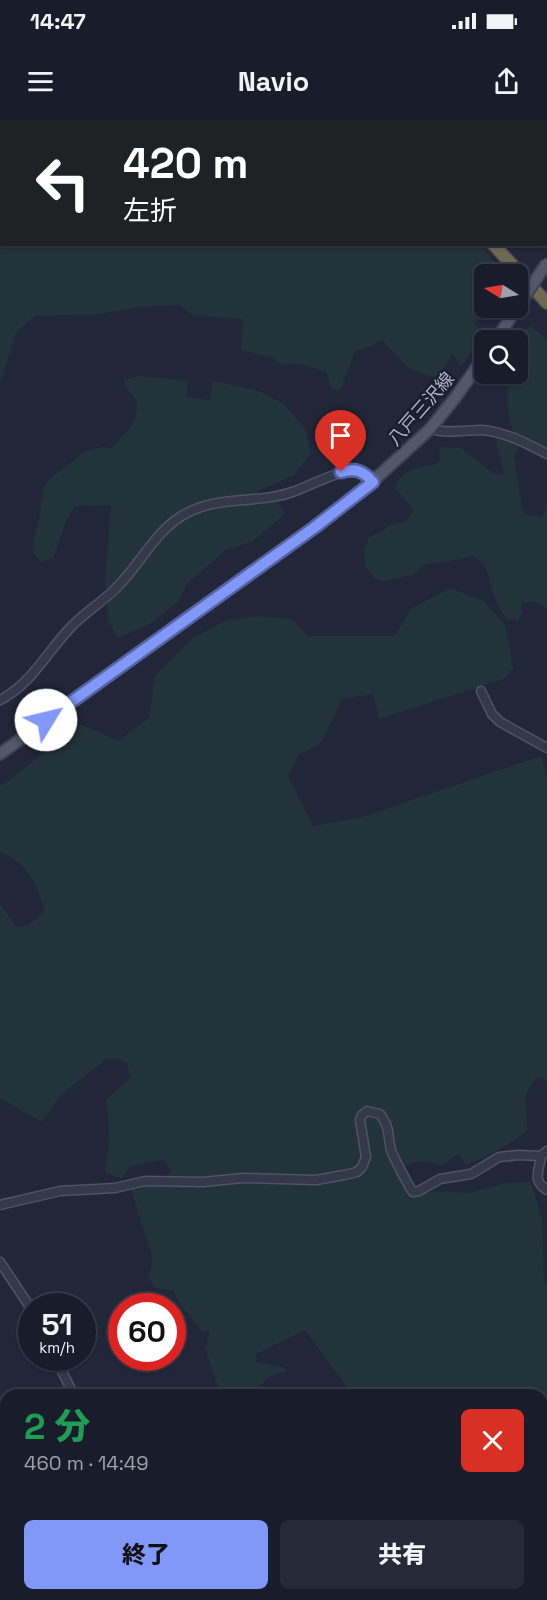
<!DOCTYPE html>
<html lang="ja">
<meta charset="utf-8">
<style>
:root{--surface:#191c2b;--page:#262937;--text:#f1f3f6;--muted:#9fa1a9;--line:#373a47;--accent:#8198f9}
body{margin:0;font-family:"Space Grotesk","Noto Sans JP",sans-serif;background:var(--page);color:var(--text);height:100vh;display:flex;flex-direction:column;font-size:22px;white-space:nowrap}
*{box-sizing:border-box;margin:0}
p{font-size:20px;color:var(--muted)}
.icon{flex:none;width:33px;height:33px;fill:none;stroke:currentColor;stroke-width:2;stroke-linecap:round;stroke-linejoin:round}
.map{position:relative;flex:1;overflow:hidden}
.panel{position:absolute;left:0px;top:1269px;width:548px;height:212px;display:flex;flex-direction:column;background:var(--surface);border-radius:18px 18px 0 0;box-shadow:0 2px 4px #0004,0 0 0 2px var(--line)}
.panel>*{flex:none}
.hud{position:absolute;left:0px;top:0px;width:548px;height:126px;box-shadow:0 2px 4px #0004,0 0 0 2px var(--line);background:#202124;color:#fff;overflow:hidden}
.needle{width:39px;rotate:281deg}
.fabs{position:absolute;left:474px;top:144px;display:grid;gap:12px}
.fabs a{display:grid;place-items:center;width:54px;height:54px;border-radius:9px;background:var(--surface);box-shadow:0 2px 4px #0004,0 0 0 2px var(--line);font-size:30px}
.speed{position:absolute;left:18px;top:1173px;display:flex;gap:12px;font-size:30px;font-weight:700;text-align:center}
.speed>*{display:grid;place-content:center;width:78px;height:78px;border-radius:50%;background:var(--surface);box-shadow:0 2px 4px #0004,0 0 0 2px var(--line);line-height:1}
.speed small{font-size:15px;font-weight:400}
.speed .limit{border:9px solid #d22;background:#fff;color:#111}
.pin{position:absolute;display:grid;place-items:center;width:51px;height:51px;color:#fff;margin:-62px -26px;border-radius:50% 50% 50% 0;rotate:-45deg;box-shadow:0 0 6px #0007}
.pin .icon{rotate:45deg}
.me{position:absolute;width:66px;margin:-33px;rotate:54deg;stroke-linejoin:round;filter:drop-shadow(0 0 4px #0008)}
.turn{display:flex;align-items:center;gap:21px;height:126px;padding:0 24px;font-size:27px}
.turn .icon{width:78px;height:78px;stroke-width:2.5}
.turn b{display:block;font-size:42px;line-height:51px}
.round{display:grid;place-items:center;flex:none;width:63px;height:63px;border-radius:9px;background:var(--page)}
.summary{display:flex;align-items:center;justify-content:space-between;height:102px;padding:0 24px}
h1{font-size:36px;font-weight:800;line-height:45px;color:#1e9e55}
.primary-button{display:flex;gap:12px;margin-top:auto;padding:12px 24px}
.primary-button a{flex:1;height:69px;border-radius:9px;background:var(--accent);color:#111;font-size:24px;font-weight:800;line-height:69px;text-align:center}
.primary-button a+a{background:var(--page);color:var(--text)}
.status{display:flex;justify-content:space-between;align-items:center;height:42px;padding:0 30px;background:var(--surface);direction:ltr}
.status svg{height:16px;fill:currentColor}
header{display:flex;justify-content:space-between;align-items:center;height:78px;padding:0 24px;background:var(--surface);font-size:27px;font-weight:800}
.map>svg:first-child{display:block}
.green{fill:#23333a}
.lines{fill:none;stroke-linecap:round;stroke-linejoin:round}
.minor-casing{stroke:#4f5364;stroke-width:11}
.major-casing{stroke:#3e4253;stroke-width:14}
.highway-casing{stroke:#3c4051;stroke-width:15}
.minor{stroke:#343949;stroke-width:8}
.major{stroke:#525769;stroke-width:10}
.highway{stroke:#6f6951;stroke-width:12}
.major-bridge-casing{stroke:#3e4253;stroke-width:14;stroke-linecap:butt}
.major-bridge{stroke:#525769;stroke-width:10}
.route-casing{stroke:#5463a2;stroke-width:15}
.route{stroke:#8198f9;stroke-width:10}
.labels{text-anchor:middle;stroke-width:5;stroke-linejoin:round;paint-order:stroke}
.street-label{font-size:18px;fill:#afb3c6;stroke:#1a1e2e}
</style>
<div class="status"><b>14:47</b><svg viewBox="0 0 49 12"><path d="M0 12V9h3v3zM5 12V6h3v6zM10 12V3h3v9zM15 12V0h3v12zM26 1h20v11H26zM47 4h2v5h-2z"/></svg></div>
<header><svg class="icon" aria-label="menu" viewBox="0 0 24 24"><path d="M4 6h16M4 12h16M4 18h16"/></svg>Navio<svg class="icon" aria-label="share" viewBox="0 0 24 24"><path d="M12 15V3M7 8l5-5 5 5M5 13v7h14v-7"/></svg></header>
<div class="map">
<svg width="547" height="1480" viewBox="0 0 547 1480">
<rect width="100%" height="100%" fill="#212639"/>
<!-- green -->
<g class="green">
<path d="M0,0H364L365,1L2,2V124L481,125L504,154H484L485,188L475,203L483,217L461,246L453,234L436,259L407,247L382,220L368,228L355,231L340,271L331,268L326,252L300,244L280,245L274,238L241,230L243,199L195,196L179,185L140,187L93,195L34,196L16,213L0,263Z"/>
<path d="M531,206L547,219V330L514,315C508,296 504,273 511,254H518V250H525L528,243L522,228L523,211Z"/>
<path d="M138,256L187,260V277L210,280L213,261L259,271L284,284L305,309L311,333L294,355L258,371L280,385L285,394L253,421L226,430L187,464L178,482L150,504L117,518L108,500L105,461L111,385L75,386L66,401L53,438L41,442L34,434L33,421L38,405L44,366L53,356L86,331L102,327L112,328C123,315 141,301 136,281C133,273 125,269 124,260Z"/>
<path d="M499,316L521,324L514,336L522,388L525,395L543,397L547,382V489L535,481L523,483L521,485L522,493L518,500H507C501,491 494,480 492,469C489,454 487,446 473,436L447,442L425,444L413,455L384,461L375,459L365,446L364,431L369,417L383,411L389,405L406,401L414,391L396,369C398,349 421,347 437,344L440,340L439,327L461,328L493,353L500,354L503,352C503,340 496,331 496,318Z"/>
<path d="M450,468L484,481L505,505L513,549L506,558L379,599L373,574L342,579L321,623L298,636L288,657L313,706L363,697L541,636L547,656V974L546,960L536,957L526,974L527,1011C508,1026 488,1036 466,1045L458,1034L442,1045C428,1042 412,1038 402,1050L404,1063L411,1076L434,1071L468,1073L507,1063L531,1062L542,1099L544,1161L547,1162V1294L542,1312V1275H353L305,1210L256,1234V1242L283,1247L287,1251L269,1257L250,1275H223L216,1261L205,1228L210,1212L202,1211L180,1185L173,1170L155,1168L148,1156L153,1140L131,1069L166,1058L171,1051L164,1040L148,1042L129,1047L122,1059L105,1052C110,1027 110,1005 106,980L130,958L127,943L118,939H106L60,976L42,1002L0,978V784L17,807L27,806L45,791C36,764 29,743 0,732V665L7,662L80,604L118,621L149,598L155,556L193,518L225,501L257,496L292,499L308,516H395L411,489Z"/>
<path d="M266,1475L267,1477L266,1480H173L168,1475Z"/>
<path d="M281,1475H498V1480H282Z"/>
</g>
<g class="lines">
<defs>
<g id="minor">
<path d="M430,309C448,314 464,310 481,310C506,312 526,323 547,334"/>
<path d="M481,571L492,594L500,602L547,628"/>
<path d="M0,580C33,563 47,531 72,506C87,490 106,480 120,464C141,442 155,413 180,397C215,374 258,385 295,371C310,366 349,344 363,352C367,354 370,359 373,361"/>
<path d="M541,1036C539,1051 532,1061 547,1070"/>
<path d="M0,1085L60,1071L115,1068L145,1061L203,1062L243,1058L316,1060L344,1055L357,1052L362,1047L366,1037L360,1000L362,995L367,991L380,994C391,1009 387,1014 391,1030C392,1034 410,1069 413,1072L419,1071L440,1059L471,1054L499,1037L519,1035L541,1036L547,1031"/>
<path d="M0,1142L32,1190"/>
<path d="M55,1238L74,1275"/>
<path d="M542,1345L543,1324L547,1309"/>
<path d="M542,1358L544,1380L542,1413"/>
<path d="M157,1474L160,1480"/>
<path d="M45,1480V1474"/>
<path d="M140,1480L142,1474"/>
<path d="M514,1480L517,1474"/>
</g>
<g id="major">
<path d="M496,220L511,197"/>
<path d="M0,634L315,407L373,361L430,309L455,278L484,237"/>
</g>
<g id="highway">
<path d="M391,0L393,2"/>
<path d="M493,124L547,183"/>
</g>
</defs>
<!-- minor casing -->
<use href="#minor" class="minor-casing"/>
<!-- major casing -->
<use href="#major" class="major-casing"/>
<!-- highway casing -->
<use href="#highway" class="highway-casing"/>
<!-- minor -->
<use href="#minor" class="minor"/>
<!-- major -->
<use href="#major" class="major"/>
<!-- highway -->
<use href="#highway" class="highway"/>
<defs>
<path id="major-bridge" d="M511,197L547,143"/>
</defs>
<!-- major-bridge casing -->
<use href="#major-bridge" class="major-bridge-casing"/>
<!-- major-bridge -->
<use href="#major-bridge" class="major-bridge"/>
</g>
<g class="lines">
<defs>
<path id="route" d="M46,600L315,407L373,362C363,351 356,348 341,352"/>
</defs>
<!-- route casing -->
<use href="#route" class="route-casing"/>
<!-- route -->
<use href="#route" class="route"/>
</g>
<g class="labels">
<!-- street labels -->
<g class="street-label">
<text transform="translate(421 289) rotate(-49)" y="6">八戸三沢線</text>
</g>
</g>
</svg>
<div class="fabs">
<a><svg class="needle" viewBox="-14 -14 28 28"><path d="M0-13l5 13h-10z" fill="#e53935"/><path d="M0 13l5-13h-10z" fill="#9fa1a9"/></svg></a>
<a><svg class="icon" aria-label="search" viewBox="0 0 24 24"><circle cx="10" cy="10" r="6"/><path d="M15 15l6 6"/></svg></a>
</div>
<div class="speed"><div>51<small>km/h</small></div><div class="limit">60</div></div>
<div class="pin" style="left:341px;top:352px;background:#d93025"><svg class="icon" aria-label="arrive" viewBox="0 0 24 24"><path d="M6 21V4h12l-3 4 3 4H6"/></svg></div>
<svg class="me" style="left:46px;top:600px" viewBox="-20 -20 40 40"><circle r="19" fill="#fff"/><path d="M0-13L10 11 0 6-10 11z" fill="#8198f9"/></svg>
<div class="hud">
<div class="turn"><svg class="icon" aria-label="left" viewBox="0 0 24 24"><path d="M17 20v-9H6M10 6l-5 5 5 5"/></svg><div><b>420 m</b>左折</div></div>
</div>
<section class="panel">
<div class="summary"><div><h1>2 分</h1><p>460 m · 14:49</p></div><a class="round" style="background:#d93025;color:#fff"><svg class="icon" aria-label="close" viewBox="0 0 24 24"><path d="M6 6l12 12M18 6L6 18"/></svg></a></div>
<div class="primary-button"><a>終了</a><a>共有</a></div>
</section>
</div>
